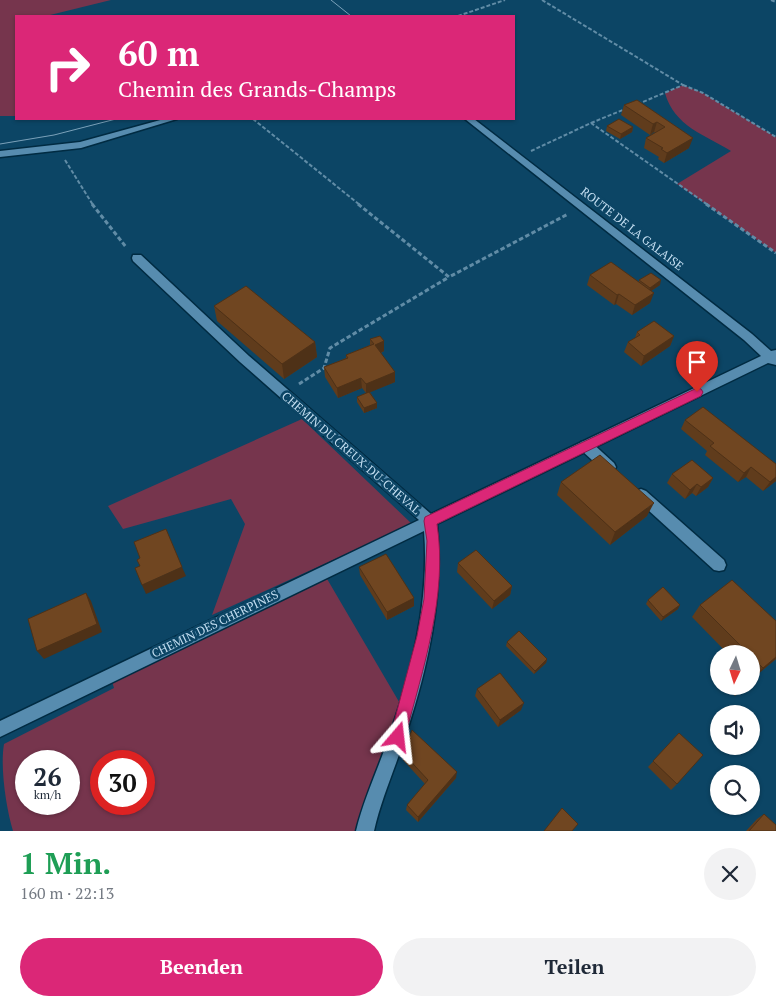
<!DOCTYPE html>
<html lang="de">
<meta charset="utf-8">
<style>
:root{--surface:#fff;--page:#f2f2f3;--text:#1f2937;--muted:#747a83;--accent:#db2777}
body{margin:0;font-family:"PT Serif",serif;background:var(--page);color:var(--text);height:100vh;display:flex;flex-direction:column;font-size:19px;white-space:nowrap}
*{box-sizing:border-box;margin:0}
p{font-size:16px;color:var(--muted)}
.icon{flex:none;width:28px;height:28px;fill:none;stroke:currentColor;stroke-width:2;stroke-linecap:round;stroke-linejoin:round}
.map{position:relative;height:831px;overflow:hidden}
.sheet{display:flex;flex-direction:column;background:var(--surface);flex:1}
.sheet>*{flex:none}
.hud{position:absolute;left:15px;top:15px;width:500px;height:105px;border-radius:0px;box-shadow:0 1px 4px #0004;background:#db2777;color:#fff;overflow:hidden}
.needle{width:32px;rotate:184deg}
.fabs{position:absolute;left:710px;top:645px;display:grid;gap:10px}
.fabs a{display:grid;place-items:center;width:50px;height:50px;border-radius:50%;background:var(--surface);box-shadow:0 1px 4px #0004;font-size:25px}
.speed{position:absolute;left:15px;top:750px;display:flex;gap:10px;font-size:25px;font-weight:700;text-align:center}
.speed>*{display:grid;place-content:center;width:65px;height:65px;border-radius:50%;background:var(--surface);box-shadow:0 1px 4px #0004;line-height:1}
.speed small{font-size:12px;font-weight:400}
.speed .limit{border:8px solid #d22;background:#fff;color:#111}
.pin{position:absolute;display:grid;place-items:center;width:42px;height:42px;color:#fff;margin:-51px -21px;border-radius:50% 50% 50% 0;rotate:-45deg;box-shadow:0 0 5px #0007}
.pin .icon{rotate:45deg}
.me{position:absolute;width:55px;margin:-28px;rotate:17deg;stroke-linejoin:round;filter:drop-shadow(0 0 4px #0008)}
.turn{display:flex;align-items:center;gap:18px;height:105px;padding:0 20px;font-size:22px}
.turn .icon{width:65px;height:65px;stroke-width:2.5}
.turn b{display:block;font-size:35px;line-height:42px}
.round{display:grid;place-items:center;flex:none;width:52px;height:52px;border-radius:26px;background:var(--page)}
.head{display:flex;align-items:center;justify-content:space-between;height:85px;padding:0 20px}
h1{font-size:30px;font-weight:700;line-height:38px;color:#1e9e55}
.cta{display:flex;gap:10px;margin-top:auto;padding:10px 20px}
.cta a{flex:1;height:58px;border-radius:30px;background:var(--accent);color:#fff;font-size:20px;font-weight:700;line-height:58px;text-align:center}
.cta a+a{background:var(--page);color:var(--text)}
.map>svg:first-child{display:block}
.green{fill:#76354d;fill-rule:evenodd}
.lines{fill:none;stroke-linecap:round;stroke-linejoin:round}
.lane-casing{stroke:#002b42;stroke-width:3}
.street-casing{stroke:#002b42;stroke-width:3}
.path-far1{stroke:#618ca6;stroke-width:2;stroke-dasharray:4 2;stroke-linecap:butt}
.path{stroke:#618ca6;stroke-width:3;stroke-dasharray:4.5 2.5;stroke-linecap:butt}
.lane{fill:#578caf;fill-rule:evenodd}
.street{fill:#578caf;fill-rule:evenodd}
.tram{stroke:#7ba2ba;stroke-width:1}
.wall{fill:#603c1c}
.shaded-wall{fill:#4e3117}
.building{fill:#704621;stroke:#4e3117}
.route{fill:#db2777;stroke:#8e194d}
.labels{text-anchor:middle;stroke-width:5;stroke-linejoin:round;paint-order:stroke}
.street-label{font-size:12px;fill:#c2ddf0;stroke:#0c4565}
</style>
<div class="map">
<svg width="776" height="831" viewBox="0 0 776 831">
<rect width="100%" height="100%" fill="#0c4565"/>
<!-- green -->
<g class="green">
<path d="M0,0H111L46,16H16V116H0Z"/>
<path d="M683,85L703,93L776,137V253L677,184L731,151C705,135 674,126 665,93Z"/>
<path d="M302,419L412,524L212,615L245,524L231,499L123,529L108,506Z"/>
<path d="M323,572L405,712L365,831H13C6,808 0,767 4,744L114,688L110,675ZM26,761H69V804H26ZM101,761H144V804H101Z"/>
</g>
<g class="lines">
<defs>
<g id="lane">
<path d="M586,441L591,442L614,463L616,467L614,471L609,472L604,471L581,450L580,446L581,442Z"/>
<path d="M641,489L646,491L724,560L726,565L724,570L719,571L714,570L636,499L634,495L636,491Z"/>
</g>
<g id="street">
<path d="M164,119H177L81,148L0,157V151L80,142Z"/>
<path d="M465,119H474L752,334L771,351L776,350V365L768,363L437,524C444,597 428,668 405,737C395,769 381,799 374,831H356C363,802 375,776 385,748C410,679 430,604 424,531L0,737V721L419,520L240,362L133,261L132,258L133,255H141L249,356L431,514L761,356L744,340Z"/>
</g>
</defs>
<!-- lane casing -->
<use href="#lane" class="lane-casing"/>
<!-- street casing -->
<use href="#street" class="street-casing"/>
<!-- path-far1 -->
<g class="path-far1">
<path d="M542,0L683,85L638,104"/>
<path d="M771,0L776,2"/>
<path d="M458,16L505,0"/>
<path d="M683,85L703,93L776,137"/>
<path d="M253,119L360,205"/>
<path d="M591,123L625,109"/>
<path d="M531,151L591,123L708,205"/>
<path d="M65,160L93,205"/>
</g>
<!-- path -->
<g class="path">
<path d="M92,204L126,247"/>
<path d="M358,204L449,277L568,214"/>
<path d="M706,204L776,253"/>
<path d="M299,384L324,368L330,348L449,277"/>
</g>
<!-- lane -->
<use href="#lane" class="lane"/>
<!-- street -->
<use href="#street" class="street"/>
<!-- tram -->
<g class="tram">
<path d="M331,0L351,16"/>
<path d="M0,144L54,135L116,119"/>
</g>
</g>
<!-- wall -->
<g class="wall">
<path d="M637,100L689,148L664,163L658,159L659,157L644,148L646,138L655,133L654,132L650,135L621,115L624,105Z"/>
<path d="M607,126L633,127L632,132L620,139L606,131Z"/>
<path d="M590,275L639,282V280L660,285L651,291L650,303L632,315L616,304L614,305L587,285Z"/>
<path d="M214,306L315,342L317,357L284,379L217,321Z"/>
<path d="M637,332L674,336L670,346L641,366L624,352L628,342L635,338Z"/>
<path d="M370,339L384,341V351L381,353L395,382L370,392L377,403V408L364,413L357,402V397L366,393L362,388L338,398L325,377L324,367L346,358V355L370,345Z"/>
<path d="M685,420L776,481L763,491L746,477L738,482L705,455L707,451L681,429Z"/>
<path d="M672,474L713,478L708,487L696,496L692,493L685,499L667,483Z"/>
<path d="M561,482L647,516L610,545L557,495Z"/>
<path d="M458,563L512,586L510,595L492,609L457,572Z"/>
<path d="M359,567L414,598V606L387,620L360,575Z"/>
<path d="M648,600L678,609L661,621L646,604Z"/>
<path d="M700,605L776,659L753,678L751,677V654H728L692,617Z"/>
<path d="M507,642L547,659L546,663L534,674L506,646Z"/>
<path d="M719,672V679L715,676Z"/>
<path d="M726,686H745L735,696Z"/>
<path d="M477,689L521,710L498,727L475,696Z"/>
<path d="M679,733L677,784L671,790L648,767Z"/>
<path d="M403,753L456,778L418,822L406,810L407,805L425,784L403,760Z"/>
<path d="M764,814L776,831H746L757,819Z"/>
</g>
<!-- shaded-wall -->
<g class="shaded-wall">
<path d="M657,122L654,132L650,135L653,124Z"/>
<path d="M633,127L632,132L620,139L621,134Z"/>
<path d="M693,138L689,148L664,163L667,153Z"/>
<path d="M661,280L660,285L648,293L650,288Z"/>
<path d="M654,293L650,303L632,315L635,305Z"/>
<path d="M619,294L616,304L614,305L617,295Z"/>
<path d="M674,336L670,346L641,366L644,356Z"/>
<path d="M384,341V351L375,355V345Z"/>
<path d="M315,342L317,357L284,379L282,364Z"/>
<path d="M395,372V382L366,394V384Z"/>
<path d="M361,378L362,388L338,398L337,388Z"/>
<path d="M377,403V408L364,413V408Z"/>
<path d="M751,467L746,477L738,482L744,473Z"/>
<path d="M776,477V481L763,491L770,482Z"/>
<path d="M713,478L708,487L696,496L701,487Z"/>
<path d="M697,484L692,493L685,499L690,490Z"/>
<path d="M654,503L647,516L610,545L615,532Z"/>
<path d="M182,567L186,576L146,594L142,585Z"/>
<path d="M512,586L510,595L492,609L494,601Z"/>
<path d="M86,593L91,601L102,632L44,659L37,651Z"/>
<path d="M414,598V606L387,620V612Z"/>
<path d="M680,605L678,609L661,621L663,617Z"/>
<path d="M776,657V659L753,678L763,668Z"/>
<path d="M547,659L546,663L534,674L535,671Z"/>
<path d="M524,703L521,710L498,727L500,720Z"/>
<path d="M457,772L456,778L418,822V817Z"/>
</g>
<!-- building -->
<g class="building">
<path d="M637,100L693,138L667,153L661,149L663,148L646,138L665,127L657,122L653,124L624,105Z"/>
<path d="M619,119L633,127L621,134L607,126Z"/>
<path d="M611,262L654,293L635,305L619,294L617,295L590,275Z"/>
<path d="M651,273L661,280L650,288L639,280Z"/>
<path d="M246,286L315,342L282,364L214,306Z"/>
<path d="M654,321L674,336L644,356L628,342L640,335L637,332Z"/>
<path d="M380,336L384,341L375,345L395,372L366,384L361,378L337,388L324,367L348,358L346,355L374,344L370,339Z"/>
<path d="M369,392L377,403L364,408L357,397Z"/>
<path d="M703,407L776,464V477L770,482L751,467L744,473L710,446L714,443L685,420Z"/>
<path d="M600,455L654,503L615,532L561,482Z"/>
<path d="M692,460L713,478L701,487L697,484L690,490L672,474Z"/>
<path d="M166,529L182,567L142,585L135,568L140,566L137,560L140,558L134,542Z"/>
<path d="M476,550L512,586L494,601L458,563Z"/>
<path d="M386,554L414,598L387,612L359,567Z"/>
<path d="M732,580L776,621V657L763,668L751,656V654H749L700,605Z"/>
<path d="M663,587L680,605L663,617L648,600Z"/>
<path d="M86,593L97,624L37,651L28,619Z"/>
<path d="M519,631L547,659L535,671L507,642Z"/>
<path d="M500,673L524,703L500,720L477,689Z"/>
<path d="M733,686H745L739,692Z"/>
<path d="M412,730L457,772L418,817L407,805L428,780L403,753Z"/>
<path d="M679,733L703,755L677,784L653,761Z"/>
<path d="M562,808L578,824L572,831H544Z"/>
<path d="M764,814L776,825V831H749Z"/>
</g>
<!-- route -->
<path class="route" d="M697,388L701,389L703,392L701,396L437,524C448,595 423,668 405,737L403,742L398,744L392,742L390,737L417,636L424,599L427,541L424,521L425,517Z"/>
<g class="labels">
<!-- street labels -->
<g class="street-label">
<text transform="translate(632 229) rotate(38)" y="4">ROUTE DE LA GALAISE</text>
<text transform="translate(351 453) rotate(41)" y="4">CHEMIN DU CREUX-DU-CHEVAL</text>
<text transform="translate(215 624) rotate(-26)" y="4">CHEMIN DES CHERPINES</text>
</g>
</g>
</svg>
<div class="fabs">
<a><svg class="needle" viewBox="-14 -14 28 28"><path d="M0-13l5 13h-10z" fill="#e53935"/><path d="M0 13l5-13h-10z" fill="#747a83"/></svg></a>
<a><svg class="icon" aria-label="sound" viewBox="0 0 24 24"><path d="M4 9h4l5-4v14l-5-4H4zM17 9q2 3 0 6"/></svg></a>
<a><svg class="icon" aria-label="search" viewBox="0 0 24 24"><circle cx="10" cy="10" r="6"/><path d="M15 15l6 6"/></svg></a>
</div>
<div class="speed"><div>26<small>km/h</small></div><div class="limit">30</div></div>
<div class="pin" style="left:697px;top:392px;background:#d93025"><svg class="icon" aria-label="arrive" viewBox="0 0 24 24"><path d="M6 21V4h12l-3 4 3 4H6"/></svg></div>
<svg class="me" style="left:398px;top:737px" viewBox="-20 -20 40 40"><path d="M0-17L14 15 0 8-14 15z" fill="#db2777" stroke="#fff" stroke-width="4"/></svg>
<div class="hud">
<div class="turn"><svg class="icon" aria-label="right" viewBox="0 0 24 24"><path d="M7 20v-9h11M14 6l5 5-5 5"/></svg><div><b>60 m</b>Chemin des Grands-Champs</div></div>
</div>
</div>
<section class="sheet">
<div class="head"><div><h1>1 Min.</h1><p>160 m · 22:13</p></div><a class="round"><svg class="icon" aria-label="close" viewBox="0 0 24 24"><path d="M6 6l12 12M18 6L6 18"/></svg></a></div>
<div class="cta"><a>Beenden</a><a>Teilen</a></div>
</section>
